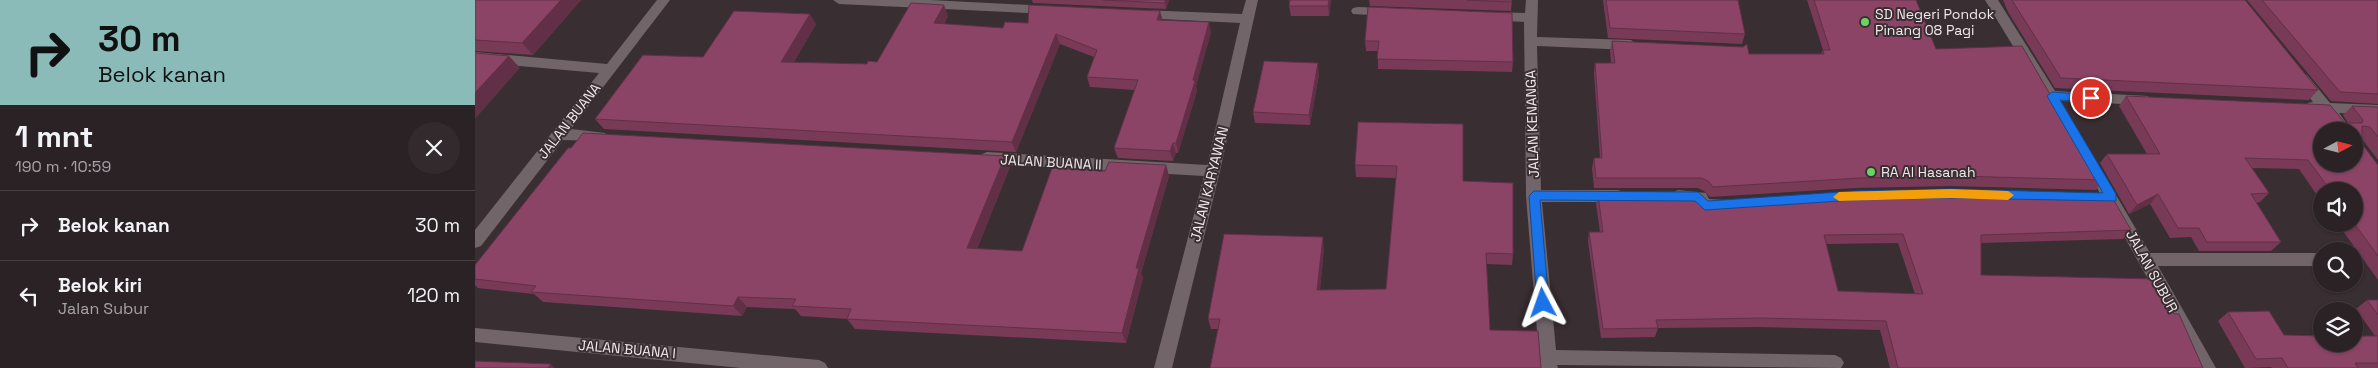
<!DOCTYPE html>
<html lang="id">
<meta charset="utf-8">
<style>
:root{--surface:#2b2226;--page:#332a2e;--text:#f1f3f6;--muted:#a6a4a7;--line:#473f43}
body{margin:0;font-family:"Space Grotesk",sans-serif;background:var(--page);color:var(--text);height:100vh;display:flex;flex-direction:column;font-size:19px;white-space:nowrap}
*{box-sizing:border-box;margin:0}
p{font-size:16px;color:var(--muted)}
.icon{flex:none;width:28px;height:28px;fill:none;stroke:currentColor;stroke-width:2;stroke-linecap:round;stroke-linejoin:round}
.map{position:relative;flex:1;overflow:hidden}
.details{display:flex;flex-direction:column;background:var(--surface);width:475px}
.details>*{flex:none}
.banner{background:#8bbbb9;color:#111;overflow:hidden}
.needle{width:32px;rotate:83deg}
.tools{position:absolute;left:1838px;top:122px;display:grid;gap:10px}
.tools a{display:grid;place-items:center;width:50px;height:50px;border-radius:50%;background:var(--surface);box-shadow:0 1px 4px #0004,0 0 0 1px var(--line);font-size:25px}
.pin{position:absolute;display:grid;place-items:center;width:42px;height:42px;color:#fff;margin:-21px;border:2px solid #fff;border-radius:50%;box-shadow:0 1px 5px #0007}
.me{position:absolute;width:55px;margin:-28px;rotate:356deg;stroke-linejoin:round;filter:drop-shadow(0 0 4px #0008)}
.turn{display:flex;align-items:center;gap:18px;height:105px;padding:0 15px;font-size:22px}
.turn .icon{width:65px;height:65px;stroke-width:2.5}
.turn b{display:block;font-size:35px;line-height:42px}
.round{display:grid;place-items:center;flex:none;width:52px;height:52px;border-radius:26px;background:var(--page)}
.summary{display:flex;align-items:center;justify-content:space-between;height:85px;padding:0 15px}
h1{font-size:30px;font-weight:600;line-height:38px}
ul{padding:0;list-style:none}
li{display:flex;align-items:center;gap:15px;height:70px;padding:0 15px;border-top:1px solid var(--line)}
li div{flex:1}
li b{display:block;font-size:19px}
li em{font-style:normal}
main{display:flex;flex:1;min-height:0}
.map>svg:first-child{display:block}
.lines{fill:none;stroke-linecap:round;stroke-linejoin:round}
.street{fill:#71656a;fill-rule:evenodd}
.wall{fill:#783a57;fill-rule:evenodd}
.shaded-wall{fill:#613047}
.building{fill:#8b4465;stroke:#613047;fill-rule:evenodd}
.route{fill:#1a73e8;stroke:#114b97}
.slow{fill:#f59e0b}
.poi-dot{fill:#6ad363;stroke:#392e32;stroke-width:2}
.labels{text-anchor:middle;stroke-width:4;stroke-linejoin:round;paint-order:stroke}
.poi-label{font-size:14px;fill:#f0e9ec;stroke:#392e32;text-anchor:start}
.street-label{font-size:14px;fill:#f0e9ec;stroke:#392e32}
</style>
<main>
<section class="details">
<div class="banner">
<div class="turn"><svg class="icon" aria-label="right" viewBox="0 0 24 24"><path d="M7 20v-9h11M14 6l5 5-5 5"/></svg><div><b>30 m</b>Belok kanan</div></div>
</div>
<div class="summary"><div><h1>1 mnt</h1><p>190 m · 10:59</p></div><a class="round"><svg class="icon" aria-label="close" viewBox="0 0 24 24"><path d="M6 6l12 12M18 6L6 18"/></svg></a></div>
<ul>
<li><svg class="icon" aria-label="right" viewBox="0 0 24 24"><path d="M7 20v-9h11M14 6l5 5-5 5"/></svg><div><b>Belok kanan</b></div><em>30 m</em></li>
<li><svg class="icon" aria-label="left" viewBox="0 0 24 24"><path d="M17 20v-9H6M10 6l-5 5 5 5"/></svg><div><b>Belok kiri</b><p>Jalan Subur</p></div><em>120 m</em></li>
</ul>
</section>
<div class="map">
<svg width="1903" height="368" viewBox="0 0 1903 368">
<rect width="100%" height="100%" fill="#392e32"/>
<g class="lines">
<!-- street -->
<g class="street">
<path d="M182,0H195L96,129L130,133L132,137L130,141L88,140L6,246L0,248V230L124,73L0,62V52L132,64Z"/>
<path d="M358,0H455L574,6L581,10L574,14L364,4Z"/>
<path d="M771,0H783L745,171L697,368H679L729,176L512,164L507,162L505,158L507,154L512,152L732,165L765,23L667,18L660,14L667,10L767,14Z"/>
<path d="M1051,0H1063L1062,37L1156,40L1163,45L1156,50L1062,46L1066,190H1143L1148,192L1151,196L1148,200L1143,202H1067L1081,350L1360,355L1366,358L1369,363L1366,368L1082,365L1083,368H1065L1051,196L1049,22L1017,20L1010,16L1017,12L1050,13Z"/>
<path d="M1510,0H1523L1580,91L1673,96L1675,100L1673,104L1668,105L1586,101L1675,253H1846V266H1683L1741,368H1723L1595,140Z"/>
<path d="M883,7L912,8L919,12L912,16L878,14L876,11L878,8Z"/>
<path d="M1827,73L1832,75L1855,103L1903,105V115L1864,113L1877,131H1862L1847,113L1833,111L1831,107L1833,103L1838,102L1820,78Z"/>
<path d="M1203,190L1231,193L1234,199L1250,200L1253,204L1250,208C1242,211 1233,212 1225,209L1221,203L1198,200L1195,196L1198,192Z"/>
<path d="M0,328L344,360L350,363L353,368H266L0,342Z"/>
</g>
</g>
<!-- wall -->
<g class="wall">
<path d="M0,0H106L58,55L0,51Z"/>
<path d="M557,0H694L691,9L558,3Z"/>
<path d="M815,0H856L854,16H816L814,6Z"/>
<path d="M894,0H1037L1036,11L895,6Z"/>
<path d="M1128,0H1263L1270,34L1267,44L1133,38Z"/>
<path d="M1332,0H1441L1461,49L1609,153L1628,180L1621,190L1476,186L1380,188L1235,197L1229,191L1223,188H1119L1117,168L1119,158H1125L1119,73L1120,63H1136L1135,51L1137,41L1274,54H1346L1348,50Z"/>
<path d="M1528,0H1770L1843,90L1834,100L1580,88L1533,12Z"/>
<path d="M1772,0H1903V104L1856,101Z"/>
<path d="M893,7L1038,62L1037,72L903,69V51H891L890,41Z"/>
<path d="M473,16L469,24L528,28L553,23L687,20L736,32L721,86L722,91L703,153H701L698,161L643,158L639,148L660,90L615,87L612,77L619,57L585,44L541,152L129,129L120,119L228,57L341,24L319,62L392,64L402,62Z"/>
<path d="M844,74L835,125L780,123L778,112Z"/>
<path d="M1651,96L1870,123H1873L1868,115L1877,106L1903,107V160L1887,139V144L1903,165V280L1863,224H1879V191H1846V201L1824,169L1777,168L1794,193L1785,202L1781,203L1806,242L1796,251H1724L1716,237L1695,238L1675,204L1654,214L1625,163L1632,154H1672L1644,106Z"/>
<path d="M883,122L988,181L1038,254L1037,265L1011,264L1015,330L736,329L733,319L849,248L845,290L911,289L921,178L881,177L880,165Z"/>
<path d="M691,165L694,176L666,273L668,278L651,343L380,329L372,319L326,316L320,309L272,307L267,316L68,302L59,294L3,288L0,285V265L535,167L502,249L547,251L630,171Z"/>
<path d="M1123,195L1227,201L1233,204L1656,230L1648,239L1506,243V275L1699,314L1728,368H1415L1405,330L1282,327L1183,328L1180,337L1126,338L1113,241L1114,232H1125L1121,204ZM1423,243L1440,294L1363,291L1351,244Z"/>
<path d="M1892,300H1903V368H1797L1796,367L1770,368L1743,321L1753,312L1809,335L1900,336L1881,309Z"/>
</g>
<!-- shaded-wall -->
<g class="shaded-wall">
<path d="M86,0H106L58,55L47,43Z"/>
<path d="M690,0H694L691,9L690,3Z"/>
<path d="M854,0H856L854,16L853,6Z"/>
<path d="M469,5L473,16L464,34L459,23Z"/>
<path d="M685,11L688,21L682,20Z"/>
<path d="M335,14L341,24L313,72L306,62Z"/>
<path d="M734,22L736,32L721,86L722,91L703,153L701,143Z"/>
<path d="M581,34L585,44L541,152L537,142Z"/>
<path d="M34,56L45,68L0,119V93Z"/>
<path d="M843,63L844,74L835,125L834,115Z"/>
<path d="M698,143L701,153L698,161L695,151Z"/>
<path d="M530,156L535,167L498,259L492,248Z"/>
<path d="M691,165L694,176L666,273L668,278L651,343L647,333L661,268Z"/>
<path d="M1683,194L1675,204L1654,214L1662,205Z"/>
<path d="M848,237L849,248L844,301L842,290Z"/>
<path d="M263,297L272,307L267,316L258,306Z"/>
<path d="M76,364L80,368H73Z"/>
</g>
<!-- building -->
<g class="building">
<path d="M0,0H86L47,43L0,40Z"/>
<path d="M628,0H690V3Z"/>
<path d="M815,0H854L853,6H814Z"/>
<path d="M992,0H1037L1036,2Z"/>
<path d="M1131,0H1263L1270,34L1135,28Z"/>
<path d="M1339,0H1441L1461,49L1547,46L1609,153H1612L1628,180L1482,176L1385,178L1238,187L1233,181L1226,178H1121L1119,158H1127L1120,63H1140L1137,41L1268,47L1272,44L1274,54H1349L1348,50H1355Z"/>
<path d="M1537,0H1770L1843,90L1586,78Z"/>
<path d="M1787,0H1903V94L1865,92Z"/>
<path d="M436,3L469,5L459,23L528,28L530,22L553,23L554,5L685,11L682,20L734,22L718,80L720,81L701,143H698L695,151L639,148L663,80L612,77L622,50L581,34L537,142L120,119L168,55L228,57L259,11L335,14L306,62L392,64L393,61L402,62Z"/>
<path d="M893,7L1037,13L1038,62L902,59L904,41H890Z"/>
<path d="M0,53L34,56L0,93Z"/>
<path d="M789,61L843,63L834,115L778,112Z"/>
<path d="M1651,96L1855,105L1870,123H1887L1888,120L1877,106L1903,107V137L1895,127L1887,126V144L1903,165V256L1879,223V191H1856L1833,160L1770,158L1794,193L1776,194L1806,242H1732L1724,228H1703L1683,194L1662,205L1632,154H1685ZM1846,131H1879V164H1846Z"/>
<path d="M883,122L988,124V181L1038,183V254L1011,253L1015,330L1063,331L1066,368H735L745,319H733L749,234L848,237L842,290L911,289L922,166L880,165Z"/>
<path d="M108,133L530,156L492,248L547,251L577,168L630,171L634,162L691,165L661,268H664L647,333L372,319L376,309L317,306L321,299L263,297L258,306L56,292L61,286L0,279V265L93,148H96Z"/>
<path d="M1482,193L1637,197L1656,230L1506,235V275L1682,279L1699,314H1704L1728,368H1423L1411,321L1286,318L1181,320L1183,328L1128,329L1114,232H1128L1123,195H1221L1227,201L1233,204L1385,195ZM1428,234L1448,294L1363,291L1349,235Z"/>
<path d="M1892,300H1903V315Z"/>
<path d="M1794,311L1809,335L1846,336V344H1879V336H1903V363H1880L1883,368H1813L1807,358L1781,359L1753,312Z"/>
<path d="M0,361L76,364L73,368H0Z"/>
</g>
<!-- route -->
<path class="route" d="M1577,92L1620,95V100L1616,102L1585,100L1641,194V201L1476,198L1380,200L1230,210L1220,201L1065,200L1074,303L1068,308L1062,303L1054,196L1059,191L1223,192L1233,201L1380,191L1476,189L1628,193L1572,96Z"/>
<!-- slow -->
<path class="slow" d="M1476,189L1533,191L1539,195L1533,200L1476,198L1364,201L1358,197L1364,192Z"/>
<!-- markers -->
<g class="poi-dot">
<circle cx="1390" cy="22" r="5"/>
<circle cx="1396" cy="172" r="5"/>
</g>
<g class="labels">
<!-- poi labels -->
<g class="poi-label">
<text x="1400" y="19">SD Negeri Pondok<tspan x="1400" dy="16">Pinang 08 Pagi</tspan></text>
<text x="1406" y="177">RA Al Hasanah</text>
</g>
<!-- street labels -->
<g class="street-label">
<text transform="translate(94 121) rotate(-52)" y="5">JALAN BUANA</text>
<text transform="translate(1057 124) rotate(-92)" y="5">JALAN KENANGA</text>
<text transform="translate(576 162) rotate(3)" y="5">JALAN BUANA II</text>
<text transform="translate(734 184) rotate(-76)" y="5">JALAN KARYAWAN</text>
<text transform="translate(1677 271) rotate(61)" y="5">JALAN SUBUR</text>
<text transform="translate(152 349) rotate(5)" y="5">JALAN BUANA I</text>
</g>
</g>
</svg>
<div class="tools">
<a><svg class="needle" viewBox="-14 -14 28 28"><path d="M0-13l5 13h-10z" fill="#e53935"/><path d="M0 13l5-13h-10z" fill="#a6a4a7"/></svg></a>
<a><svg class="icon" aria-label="sound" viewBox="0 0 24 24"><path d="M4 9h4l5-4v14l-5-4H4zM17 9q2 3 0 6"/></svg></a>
<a><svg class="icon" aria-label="search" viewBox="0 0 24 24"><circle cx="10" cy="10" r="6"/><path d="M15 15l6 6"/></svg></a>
<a><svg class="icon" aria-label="layers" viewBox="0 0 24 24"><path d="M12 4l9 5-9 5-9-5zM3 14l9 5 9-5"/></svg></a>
</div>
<div class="pin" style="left:1616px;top:98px;background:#d93025"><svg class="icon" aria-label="arrive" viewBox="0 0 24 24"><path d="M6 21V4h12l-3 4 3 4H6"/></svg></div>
<svg class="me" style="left:1068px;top:303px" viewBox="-20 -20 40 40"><path d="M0-17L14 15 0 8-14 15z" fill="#1a73e8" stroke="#fff" stroke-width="4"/></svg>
</div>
</main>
